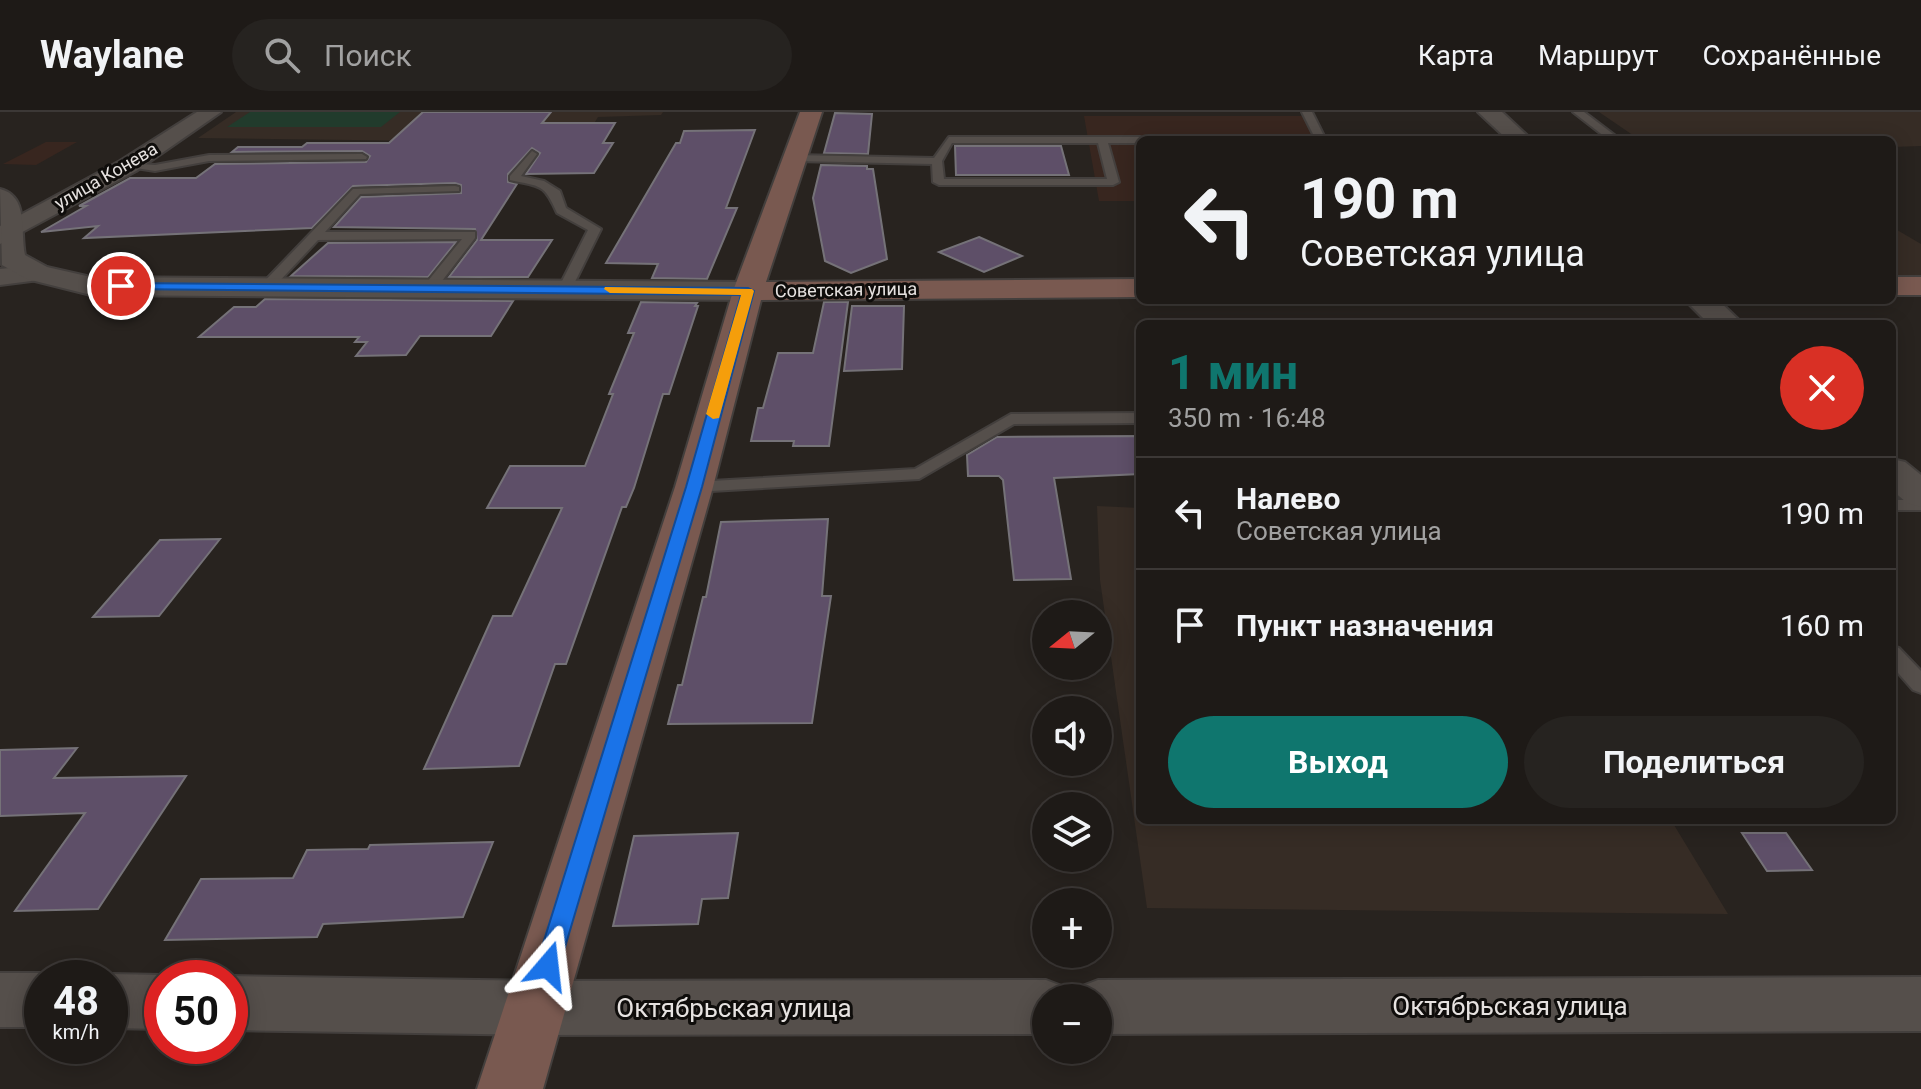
<!DOCTYPE html>
<html lang="ru">
<meta charset="utf-8">
<style>
:root{--surface:#1e1a17;--page:#262320;--text:#f1f3f6;--muted:#a1a1a1;--line:#3c3836;--accent:#0f766e}
body{margin:0;font-family:Roboto,sans-serif;background:var(--page);color:var(--text);height:100vh;display:flex;flex-direction:column;font-size:30px;white-space:nowrap}
*{box-sizing:border-box;margin:0}
p{font-size:26px;color:var(--muted)}
.icon{flex:none;width:44px;height:44px;fill:none;stroke:currentColor;stroke-width:2;stroke-linecap:round;stroke-linejoin:round}
.map{position:relative;flex:1;overflow:hidden}
.drawer{position:absolute;left:1136px;top:208px;width:760px;height:504px;display:flex;flex-direction:column;background:var(--surface);border-radius:12px;box-shadow:0 4px 20px #0003,0 0 0 2px var(--line)}
.drawer>*{flex:none}
.top-card{position:absolute;left:1136px;top:24px;width:760px;height:168px;border-radius:12px;box-shadow:0 4px 20px #0003,0 0 0 2px var(--line);background:#1e1a17;color:var(--text);overflow:hidden}
.needle{width:52px;rotate:252deg}
.tools{position:absolute;left:1032px;top:488px;display:grid;gap:16px}
.tools a{display:grid;place-items:center;width:80px;height:80px;border-radius:50%;background:var(--surface);box-shadow:0 4px 20px #0003,0 0 0 2px var(--line);font-size:40px}
.speed{position:absolute;left:24px;top:848px;display:flex;gap:16px;font-size:40px;font-weight:700;text-align:center}
.speed>*{display:grid;place-content:center;width:104px;height:104px;border-radius:50%;background:var(--surface);box-shadow:0 4px 20px #0003,0 0 0 2px var(--line);line-height:1}
.speed small{font-size:20px;font-weight:400}
.speed .limit{border:12px solid #d22;background:#fff;color:#111}
.pin{position:absolute;display:grid;place-items:center;width:68px;height:68px;color:#fff;margin:-34px;border:4px solid #fff;border-radius:50%;box-shadow:0 2px 8px #0007}
.me{position:absolute;width:88px;margin:-44px;rotate:17deg;stroke-linejoin:round;filter:drop-shadow(0 0 6px #0008)}
.turn{display:flex;align-items:center;gap:28px;height:168px;padding:0 32px;font-size:36px}
.turn .icon{width:104px;height:104px;stroke-width:2.5}
.turn b{display:block;font-size:56px;line-height:68px}
.round{display:grid;place-items:center;flex:none;width:84px;height:84px;border-radius:42px;background:var(--page)}
.headline{display:flex;align-items:center;justify-content:space-between;height:136px;padding:0 32px}
h1{font-size:48px;font-weight:700;line-height:60px;color:var(--accent)}
.action{display:flex;gap:16px;margin-top:auto;padding:16px 32px}
.action a{flex:1;height:92px;border-radius:48px;background:var(--accent);color:#fff;font-size:32px;font-weight:700;line-height:92px;text-align:center}
.action a+a{background:var(--page);color:var(--text)}
ul{padding:0;list-style:none}
li{display:flex;align-items:center;gap:24px;height:112px;padding:0 32px;border-top:2px solid var(--line)}
li div{flex:1}
li b{display:block;font-size:30px}
li em{font-style:normal}
header{display:flex;align-items:center;gap:48px;box-sizing:border-box;height:112px;padding:0 40px;background:var(--surface);border-bottom:2px solid var(--line)}
header strong{font-size:38px}
nav{display:flex;gap:44px;margin-inline-start:auto;font-size:28px}
.search{width:560px;height:72px;background:var(--page);display:flex;align-items:center;gap:20px;box-sizing:border-box;padding:0 28px;border-radius:44px;color:var(--muted);font-size:30px}
.map>svg:first-child{display:block}
.built{fill:#362c25}
.industrial{fill:#38261f}
.green{fill:#213b2c}
.building{fill:#5e4f68;stroke:#757278;stroke-width:2}
.lines{fill:none;stroke-linecap:round;stroke-linejoin:round}
.service-casing{stroke:#433f3d;stroke-width:4}
.minor-casing{stroke:#433f3d;stroke-width:4}
.tertiary-casing{stroke:#433f3d;stroke-width:4}
.secondary-casing{stroke:#433f3d;stroke-width:4}
.service{fill:#554f4b;fill-rule:evenodd}
.minor{fill:#554f4b;fill-rule:evenodd}
.tertiary{fill:#554f4b;fill-rule:evenodd}
.secondary{fill:#795950;fill-rule:evenodd}
.route{fill:#1a73e8;stroke:#114b97;stroke-width:2}
.slow{fill:#f59e0b}
.labels{text-anchor:middle;stroke-width:6;stroke-linejoin:round;paint-order:stroke}
.far-street-label{font-size:18px;fill:#e6e2e0;stroke:#0f0d0b}
.near-street-label{font-size:26px;fill:#e6e2e0;stroke:#0f0d0b}
</style>
<header>
<strong>Waylane</strong>
<div class="search"><svg class="icon" aria-label="search" viewBox="0 0 24 24"><circle cx="10" cy="10" r="6"/><path d="M15 15l6 6"/></svg>Поиск</div>
<nav><a>Карта</a><a>Маршрут</a><a>Сохранённые</a></nav>
</header>
<div class="map">
<svg width="1921" height="977" viewBox="0 0 1921 977">
<rect width="100%" height="100%" fill="#28231f"/>
<!-- built -->
<g class="built">
<path d="M236,0H663L661,3L598,5L582,31L198,26Z"/>
<path d="M1599,0H1921V34L1892,35V28H1640Z"/>
<path d="M1892,115L1921,132V165L1892,166Z"/>
<path d="M1097,394L1140,396V708H1671L1728,802L1147,796L1100,468Z"/>
</g>
<!-- industrial -->
<g class="industrial">
<path d="M1084,4H1302L1318,28H1140V89H1099Z"/>
<path d="M46,30H77L36,53L3,52Z"/>
</g>
<!-- green -->
<path class="green" d="M250,0H400L381,15H227Z"/>
<!-- building -->
<g class="building">
<path d="M423,0H551L542,11H615L603,31H613L594,61L526,62L540,41L532,36L508,62V70L517,72L481,128H552L528,165H449L477,128L475,117L334,115L361,85L461,81V73L455,71L353,74L312,116L84,126L98,114L41,120L86,94H79L130,66H196L215,52L366,50L370,44L362,39L232,40L238,35H302L307,31H389Z"/>
<path d="M835,1L872,2L868,42L824,41Z"/>
<path d="M755,18L726,96H737L707,167L652,166L658,152L606,151L676,31H680L684,19Z"/>
<path d="M955,34H1061L1069,63H956Z"/>
<path d="M821,53L867,54V57H873L887,147L851,161L825,149L813,86Z"/>
<path d="M979,125L1022,144L984,160L939,140Z"/>
<path d="M456,130L428,165L291,164L328,131Z"/>
<path d="M265,187L513,189L491,224H420L406,243L356,244L367,230H355L359,225H199L234,195H256Z"/>
<path d="M641,190L697,191L695,194H698L669,282H663L634,376L626,395H622L566,552H555L519,654L424,657L493,504H512L562,396H487L510,354H585L613,282H609L634,221H628Z"/>
<path d="M824,190H848L829,334H793L794,329H751L758,296H763L778,241H813Z"/>
<path d="M852,194H904L902,257L844,259Z"/>
<path d="M1140,324V362L1054,366L1071,467L1014,468L1003,368L999,364H968L967,343L997,325Z"/>
<path d="M828,407L822,484H831L812,611L668,612L678,573H682L703,485H706L721,410Z"/>
<path d="M220,427L159,504L93,505L160,428Z"/>
<path d="M77,636L54,666L186,664L98,797L15,799L85,701L0,704V638Z"/>
<path d="M738,721L728,786L702,787L698,812L613,814L634,724Z"/>
<path d="M1742,721H1786L1812,758L1767,759Z"/>
<path d="M493,730L463,805L323,812L317,825L165,828L201,767L293,766L307,738L368,737L370,733Z"/>
</g>
<g class="lines">
<defs>
<g id="service">
<path d="M1302,0H1312L1326,28H1316Z"/>
<path d="M1573,0H1584L1621,28H1609Z"/>
<path d="M949,25H1140L1145,28H1140V31H1108L1119,70L1113,73H939L933,70L932,52L795,49L790,46L795,43L934,46ZM952,31H1098L1107,67H944L942,49Z"/>
<path d="M532,39L537,42L521,64L544,69L560,79L566,96L601,117L570,180L558,177L588,118L557,101C544,71 541,75 510,68V64Z"/>
<path d="M362,42L367,45L366,47L209,49L155,59L123,54L128,51L155,53L209,43Z"/>
<path d="M455,74L459,75V79L360,82L325,120H475V126L435,178L423,175L462,127L318,128L273,176L261,173L353,77Z"/>
<path d="M1140,301V311L1014,312L919,367L694,380L685,375L694,370L915,357L1011,302Z"/>
<rect x="1892" y="388" width="29" height="10"/>
<path d="M1892,534L1899,536L1921,559V581L1913,578L1892,554Z"/>
</g>
<g id="minor">
<path d="M197,0H221L136,59L0,132V114L120,49Z"/>
<path d="M37,153L47,155L51,161L47,167L0,173V157Z"/>
<path d="M0,861H42L56,866H42V915H0Z"/>
<path d="M110,862L162,863L171,866H162V917L110,916V866H99Z"/>
<path d="M230,864L535,869L1046,868L1067,876L1072,886H1046V922L535,923L230,918V866H224Z"/>
<path d="M1921,865V919L1098,922V886H1072L1077,876L1098,868Z"/>
</g>
<g id="tertiary">
<path d="M1478,0H1502L1532,28H1508Z"/>
<path d="M0,77C29,84 20,119 25,143L47,155L91,165L748,170L759,173L763,179L759,185L748,188L91,183L27,167L2,153Z"/>
<path d="M1685,188H1718L1743,212H1709Z"/>
<path d="M1892,347L1905,350L1921,363V395L1907,391L1892,378Z"/>
</g>
<g id="secondary">
<path d="M800,0H822L766,170L1140,167V185L761,188L713,375L543,977H477L675,375L733,179Z"/>
<rect x="1892" y="165" width="29" height="18"/>
</g>
</defs>
<!-- service casing -->
<use href="#service" class="service-casing"/>
<!-- minor casing -->
<use href="#minor" class="minor-casing"/>
<!-- tertiary casing -->
<use href="#tertiary" class="tertiary-casing"/>
<!-- secondary casing -->
<use href="#secondary" class="secondary-casing"/>
<!-- service -->
<use href="#service" class="service"/>
<!-- minor -->
<use href="#minor" class="minor"/>
<!-- tertiary -->
<use href="#tertiary" class="tertiary"/>
<!-- secondary -->
<use href="#secondary" class="secondary"/>
</g>
<!-- route -->
<path class="route" d="M116,171L748,176L754,179L702,375L557,862L548,865L539,862L536,854L686,375L741,183L121,177L115,174Z"/>
<!-- slow -->
<path class="slow" d="M605,175L752,177L754,179L719,306L713,307L706,302L741,183L610,181L604,177Z"/>
<g class="labels">
<!-- far-street labels -->
<g class="far-street-label">
<text transform="translate(106 64) rotate(-30)" y="6">улица Конева</text>
<text transform="translate(846 178) rotate(-1)" y="6">Советская улица</text>
</g>
<!-- near-street labels -->
<g class="near-street-label">
<text x="1510" y="903">Октябрьская улица</text>
<text x="734" y="905">Октябрьская улица</text>
</g>
</g>
</svg>
<div class="tools">
<a><svg class="needle" viewBox="-14 -14 28 28"><path d="M0-13l5 13h-10z" fill="#e53935"/><path d="M0 13l5-13h-10z" fill="#a1a1a1"/></svg></a>
<a><svg class="icon" aria-label="sound" viewBox="0 0 24 24"><path d="M4 9h4l5-4v14l-5-4H4zM17 9q2 3 0 6"/></svg></a>
<a><svg class="icon" aria-label="layers" viewBox="0 0 24 24"><path d="M12 4l9 5-9 5-9-5zM3 14l9 5 9-5"/></svg></a>
<a>+</a>
<a>−</a>
</div>
<div class="speed"><div>48<small>km/h</small></div><div class="limit">50</div></div>
<div class="pin" style="left:121px;top:174px;background:#d93025"><svg class="icon" aria-label="arrive" viewBox="0 0 24 24"><path d="M6 21V4h12l-3 4 3 4H6"/></svg></div>
<svg class="me" style="left:548px;top:854px" viewBox="-20 -20 40 40"><path d="M0-17L14 15 0 8-14 15z" fill="#1a73e8" stroke="#fff" stroke-width="4"/></svg>
<div class="top-card">
<div class="turn"><svg class="icon" aria-label="left" viewBox="0 0 24 24"><path d="M17 20v-9H6M10 6l-5 5 5 5"/></svg><div><b>190 m</b>Советская улица</div></div>
</div>
<section class="drawer">
<div class="headline"><div><h1>1 мин</h1><p>350 m · 16:48</p></div><a class="round" style="background:#d93025;color:#fff"><svg class="icon" aria-label="close" viewBox="0 0 24 24"><path d="M6 6l12 12M18 6L6 18"/></svg></a></div>
<ul>
<li><svg class="icon" aria-label="left" viewBox="0 0 24 24"><path d="M17 20v-9H6M10 6l-5 5 5 5"/></svg><div><b>Налево</b><p>Советская улица</p></div><em>190 m</em></li>
<li><svg class="icon" aria-label="arrive" viewBox="0 0 24 24"><path d="M6 21V4h12l-3 4 3 4H6"/></svg><div><b>Пункт назначения</b></div><em>160 m</em></li>
</ul>
<div class="action"><a>Выход</a><a>Поделиться</a></div>
</section>
</div>
